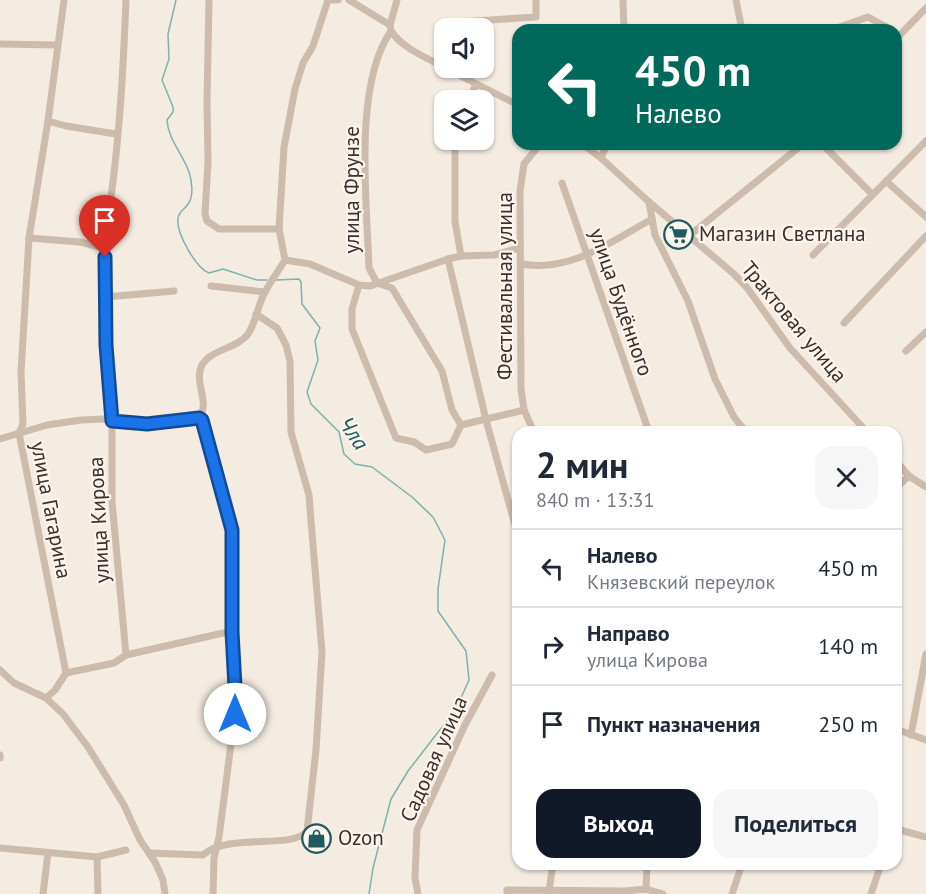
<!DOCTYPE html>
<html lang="ru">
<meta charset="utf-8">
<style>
:root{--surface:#fff;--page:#f6f6f7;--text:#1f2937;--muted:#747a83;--line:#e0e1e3;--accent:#111827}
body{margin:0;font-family:"PT Sans",sans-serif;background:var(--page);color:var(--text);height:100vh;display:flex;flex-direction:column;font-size:22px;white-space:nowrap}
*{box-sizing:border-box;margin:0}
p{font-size:20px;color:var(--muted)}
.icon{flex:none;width:33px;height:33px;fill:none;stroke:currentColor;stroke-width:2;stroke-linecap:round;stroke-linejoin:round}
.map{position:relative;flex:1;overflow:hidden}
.side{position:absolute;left:512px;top:426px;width:390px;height:444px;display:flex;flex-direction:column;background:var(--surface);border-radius:18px;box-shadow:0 2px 4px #0004}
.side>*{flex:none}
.guide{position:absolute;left:512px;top:24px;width:390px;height:126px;border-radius:18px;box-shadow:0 2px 4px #0004;background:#00695c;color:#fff;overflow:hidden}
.controls{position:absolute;left:434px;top:18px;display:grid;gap:12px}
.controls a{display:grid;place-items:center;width:60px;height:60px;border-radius:12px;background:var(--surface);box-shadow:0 2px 4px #0004;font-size:30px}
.pin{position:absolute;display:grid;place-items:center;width:51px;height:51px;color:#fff;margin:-62px -26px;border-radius:50% 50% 50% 0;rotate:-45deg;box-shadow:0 0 6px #0007}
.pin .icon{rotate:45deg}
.me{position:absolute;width:66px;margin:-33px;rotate:0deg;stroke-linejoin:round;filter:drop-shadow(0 0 4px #0008)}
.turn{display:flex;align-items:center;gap:21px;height:126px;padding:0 24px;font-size:27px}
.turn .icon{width:78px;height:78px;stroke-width:2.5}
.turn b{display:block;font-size:42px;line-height:51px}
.round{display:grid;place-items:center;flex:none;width:63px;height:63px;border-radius:18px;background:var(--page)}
.summary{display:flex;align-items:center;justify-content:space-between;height:102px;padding:0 24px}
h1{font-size:36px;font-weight:800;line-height:45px}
.action{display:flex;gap:12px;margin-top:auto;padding:12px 24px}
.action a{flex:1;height:69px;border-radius:18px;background:var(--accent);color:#fff;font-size:24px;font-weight:800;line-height:69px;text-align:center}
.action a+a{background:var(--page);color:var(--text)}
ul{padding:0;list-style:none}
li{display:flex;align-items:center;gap:18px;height:78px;padding:0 24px;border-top:2px solid var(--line)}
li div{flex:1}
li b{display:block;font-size:22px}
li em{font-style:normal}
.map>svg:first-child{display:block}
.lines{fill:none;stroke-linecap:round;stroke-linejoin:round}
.stream{stroke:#7fb0b2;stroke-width:1.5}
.minor{stroke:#cdbbac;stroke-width:7}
.route-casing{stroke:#114b97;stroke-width:15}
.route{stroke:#1a73e8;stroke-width:10}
.labels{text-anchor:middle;stroke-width:4.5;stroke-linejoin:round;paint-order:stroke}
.street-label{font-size:21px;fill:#3b302b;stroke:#fbf5ee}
.poi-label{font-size:21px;fill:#3b302b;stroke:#fbf5ee;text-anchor:start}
.water-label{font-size:22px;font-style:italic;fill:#1f5a5e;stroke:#fbf5ee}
</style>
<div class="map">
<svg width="926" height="894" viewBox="0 0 926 894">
<rect width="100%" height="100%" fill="#f4ebe1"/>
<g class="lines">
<!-- stream -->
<g class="stream">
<path d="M176,0L168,34L169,59L162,80L173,107V112L167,120C168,140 183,154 189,172C192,181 194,196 188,204C185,209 178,212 178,219C176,233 196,268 209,273L223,269L257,280H267"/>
<path d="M275,280L299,279L301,282L302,304L320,328L315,341L318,360L307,392L311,404L339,432L344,454L355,464L372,467L412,497L433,517L445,540L438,589V611L466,651L469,680L456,709L408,771L391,799L373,868L369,894"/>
</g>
<!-- minor -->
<g class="minor">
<path d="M209,0L207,101L208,162L205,214L207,221L219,229H279"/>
<path d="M332,0H338"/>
<path d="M349,0L390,25"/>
<path d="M623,0L624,30"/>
<path d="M736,0L742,30"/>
<path d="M460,22L536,17V0"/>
<path d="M831,30L868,17L892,30"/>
<path d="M391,31C402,48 427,58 444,67"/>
<path d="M896,39L926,8"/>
<path d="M0,44L57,45"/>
<path d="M445,68L518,105"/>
<path d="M469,100L476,84"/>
<path d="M48,121L66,126L116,134"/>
<path d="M455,140V221L461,256"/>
<path d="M582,144L601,158L649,202L734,274L748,289L790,348L867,432"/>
<path d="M822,144L872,194"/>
<path d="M601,158L607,144"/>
<path d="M886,181L926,217"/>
<path d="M562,183L649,432"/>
<path d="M649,202L655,235L688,301L715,379L734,417L746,432"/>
<path d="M107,224C119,150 123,75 126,0"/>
<path d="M690,235L803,144"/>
<path d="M29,238L80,242L104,248L105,257L106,345L112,421V501L126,655L114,663L66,673"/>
<path d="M813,255L926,141"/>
<path d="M448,259L486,420L518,536"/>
<path d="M285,260L279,229L284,147L295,89L303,63L313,46L328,0"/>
<path d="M285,260L310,264L359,285L370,286L448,259L461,256L494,255L520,248"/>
<path d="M522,264C570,273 612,241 652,219"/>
<path d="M377,283L369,268C367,203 353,85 391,31L390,25L397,0"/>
<path d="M380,284L392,288L442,371L452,410L461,425"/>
<path d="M359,285L352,309V329L396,438L414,442L426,450L452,444L461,425L524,410"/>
<path d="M211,286L265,292"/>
<path d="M106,297L174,291"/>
<path d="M844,323L926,236"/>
<path d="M906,351L926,332"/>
<path d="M199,418L202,420L232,530V631L236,705L219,837L214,858L213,894"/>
<path d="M534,432L524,410L521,389L520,191L524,164L540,144"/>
<path d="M0,439L47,425L81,420L104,419L147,424L199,418C211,402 193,382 202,365C211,349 237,349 248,334C255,324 258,307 263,296C269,283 278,272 285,260"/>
<path d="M896,461L909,476L926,487"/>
<path d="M896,488L909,476"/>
<path d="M126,655L232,631"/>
<path d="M0,670L14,683L46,698L63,714L88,747L124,805L140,840L155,862L163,880L165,894"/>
<path d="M46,698L55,690L66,673L19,433L23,424L21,372L29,238L48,121L64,0"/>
<path d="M896,729L926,740"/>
<path d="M911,735L926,654"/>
<path d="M0,755V758"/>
<path d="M896,834L900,830L926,837"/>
<path d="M0,848L97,857L126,850"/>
<path d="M149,853L203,855C228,832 293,850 307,831L316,750L322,652L311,521L309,495L291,432L290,361L286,345L277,328L256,314"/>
<path d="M97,857L98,894"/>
<path d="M646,889L647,864"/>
<path d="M549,891L553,864"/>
<path d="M43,894L48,853"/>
<path d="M418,894L415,878L417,830L465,725L492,675"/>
<path d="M507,894V890L625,891L646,889L663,894"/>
<path d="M732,894L742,864"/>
<path d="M871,894L881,864"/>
</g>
</g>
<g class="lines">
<defs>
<path id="route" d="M105,257L106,345L112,421L147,424L199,418L202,420L232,530V632L236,705L235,714"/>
</defs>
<!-- route casing -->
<use href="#route" class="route-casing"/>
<!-- route -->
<use href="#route" class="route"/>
</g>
<!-- icons -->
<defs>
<symbol id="supermarket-ring" viewBox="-11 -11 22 22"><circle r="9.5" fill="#fbf5ee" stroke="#1f5a5e" stroke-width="1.5"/><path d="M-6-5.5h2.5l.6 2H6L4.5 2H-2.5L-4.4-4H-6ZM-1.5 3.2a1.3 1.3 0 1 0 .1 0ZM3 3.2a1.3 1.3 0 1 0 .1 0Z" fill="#1f5a5e"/></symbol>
<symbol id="shop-ring" viewBox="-11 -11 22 22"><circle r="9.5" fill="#fbf5ee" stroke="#1f5a5e" stroke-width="1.5"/><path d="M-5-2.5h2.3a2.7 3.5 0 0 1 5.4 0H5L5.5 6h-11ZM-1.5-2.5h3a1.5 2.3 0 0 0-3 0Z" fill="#1f5a5e"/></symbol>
</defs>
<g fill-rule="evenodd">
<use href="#supermarket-ring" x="662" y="218" width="33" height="33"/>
<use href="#shop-ring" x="300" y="822" width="33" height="33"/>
</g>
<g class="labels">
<!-- street labels -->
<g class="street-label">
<text transform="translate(352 190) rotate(-90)" y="7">улица Фрунзе</text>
<text transform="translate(505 286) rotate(-90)" y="7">Фестивальная улица</text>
<text transform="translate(621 302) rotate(71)" y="7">улица Будённого</text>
<text transform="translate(794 322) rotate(50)" y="7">Трактовая улица</text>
<text transform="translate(51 510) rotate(79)" y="7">улица Гагарина</text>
<text transform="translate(99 520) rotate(-93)" y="7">улица Кирова</text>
<text transform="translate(434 759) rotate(-66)" y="7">Садовая улица</text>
</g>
<!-- poi labels -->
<g class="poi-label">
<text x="699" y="241">Магазин Светлана</text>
<text x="338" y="845">Ozon</text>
</g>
<!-- water labels -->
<g class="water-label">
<text transform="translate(354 433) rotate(56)" y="8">Чла</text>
</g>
</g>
</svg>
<div class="controls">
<a><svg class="icon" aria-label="sound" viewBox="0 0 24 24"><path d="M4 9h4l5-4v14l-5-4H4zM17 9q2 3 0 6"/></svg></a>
<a><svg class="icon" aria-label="layers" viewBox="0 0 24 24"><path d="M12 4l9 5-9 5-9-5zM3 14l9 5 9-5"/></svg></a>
</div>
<div class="pin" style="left:105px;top:257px;background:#d93025"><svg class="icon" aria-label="arrive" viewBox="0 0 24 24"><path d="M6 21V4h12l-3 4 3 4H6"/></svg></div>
<svg class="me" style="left:235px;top:714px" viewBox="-20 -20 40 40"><circle r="19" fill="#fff"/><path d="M0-13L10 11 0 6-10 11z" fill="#1a73e8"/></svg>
<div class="guide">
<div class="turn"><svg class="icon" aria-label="left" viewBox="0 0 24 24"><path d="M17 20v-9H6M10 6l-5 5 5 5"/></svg><div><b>450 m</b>Налево</div></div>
</div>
<section class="side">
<div class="summary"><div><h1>2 мин</h1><p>840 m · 13:31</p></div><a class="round"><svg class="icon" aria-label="close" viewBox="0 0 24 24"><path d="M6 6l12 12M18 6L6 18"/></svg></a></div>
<ul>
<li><svg class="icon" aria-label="left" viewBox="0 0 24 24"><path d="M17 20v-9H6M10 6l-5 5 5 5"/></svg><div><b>Налево</b><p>Князевский переулок</p></div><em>450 m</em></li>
<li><svg class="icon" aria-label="right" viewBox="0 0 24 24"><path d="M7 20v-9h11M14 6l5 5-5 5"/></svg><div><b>Направо</b><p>улица Кирова</p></div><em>140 m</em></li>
<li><svg class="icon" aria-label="arrive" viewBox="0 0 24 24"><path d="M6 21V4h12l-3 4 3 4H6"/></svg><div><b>Пункт назначения</b></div><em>250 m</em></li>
</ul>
<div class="action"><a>Выход</a><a>Поделиться</a></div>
</section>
</div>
